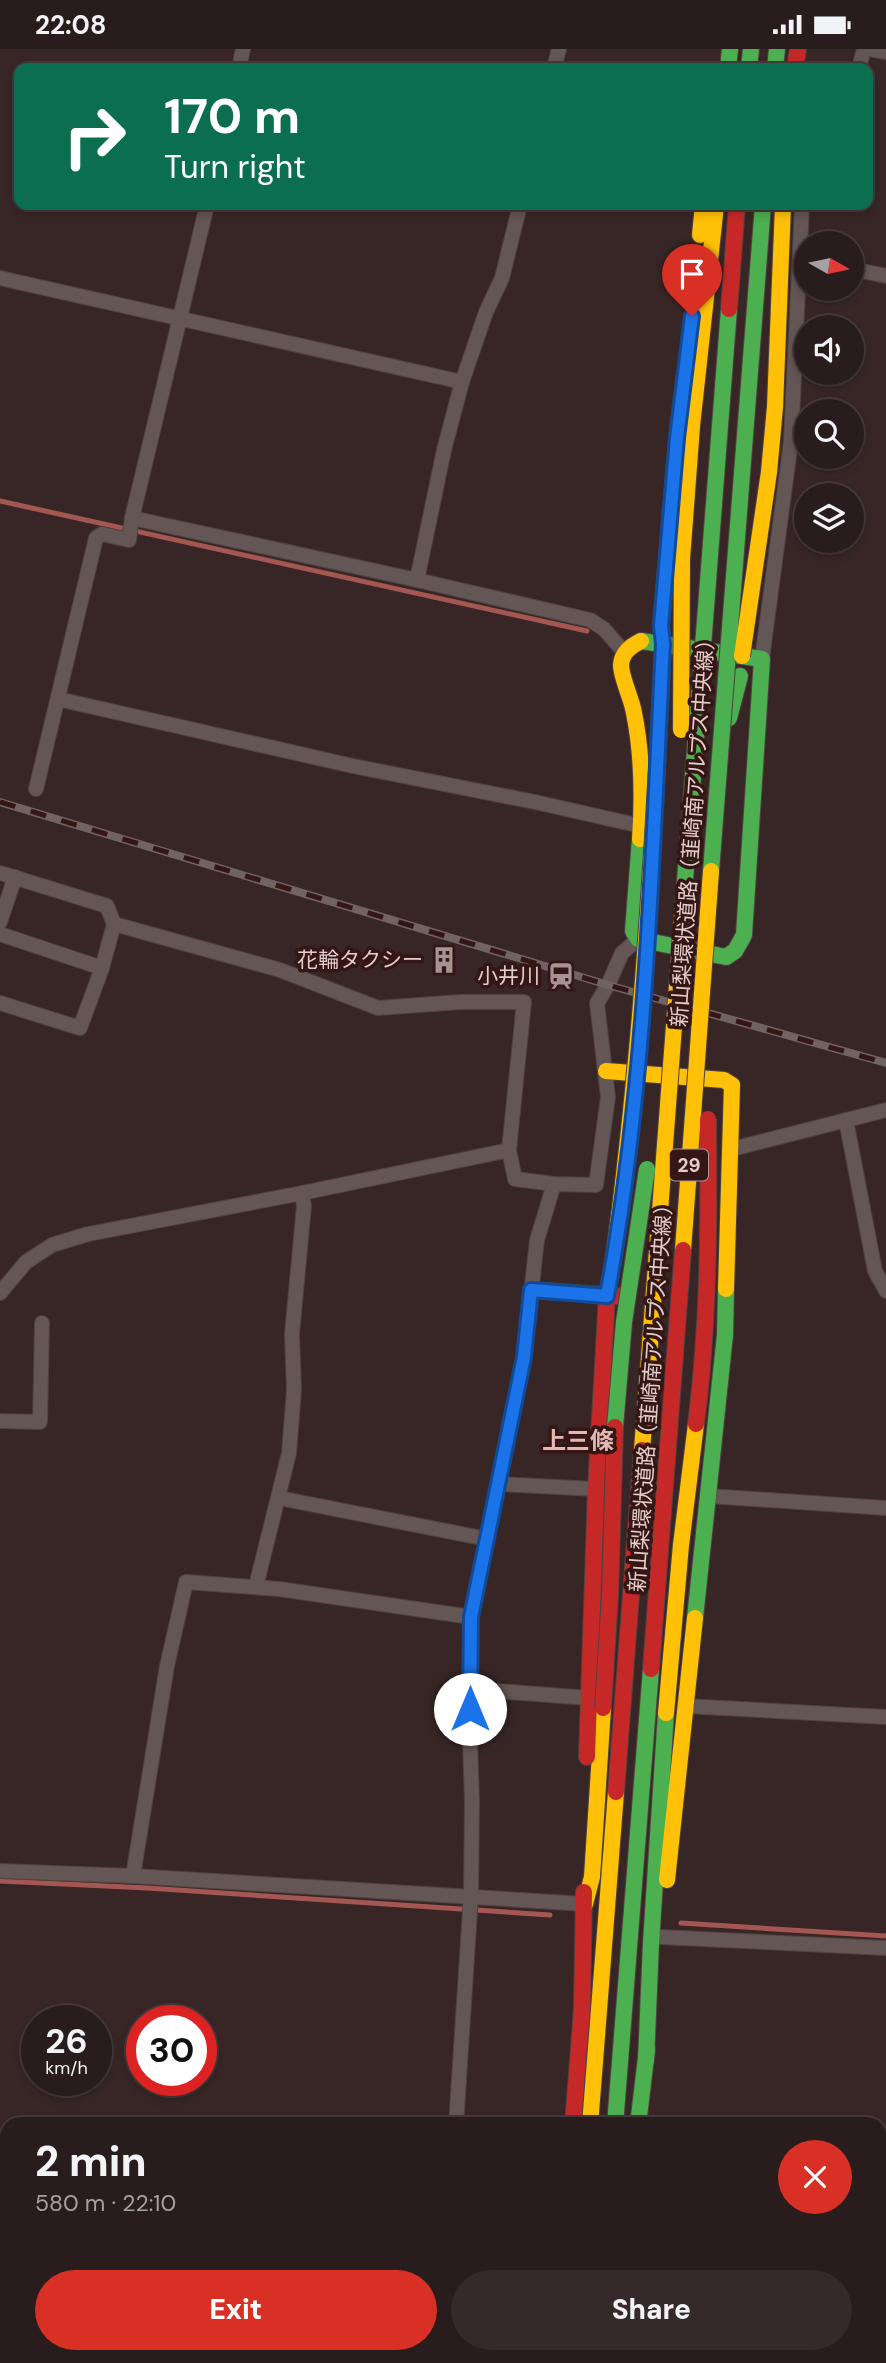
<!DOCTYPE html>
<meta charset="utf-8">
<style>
:root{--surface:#291c1c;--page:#352929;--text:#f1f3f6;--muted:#a5a1a3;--line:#453a3b;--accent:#d93025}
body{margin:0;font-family:"DM Sans","Noto Sans JP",sans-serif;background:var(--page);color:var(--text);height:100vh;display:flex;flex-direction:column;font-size:26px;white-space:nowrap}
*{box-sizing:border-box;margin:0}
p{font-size:23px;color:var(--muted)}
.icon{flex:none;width:38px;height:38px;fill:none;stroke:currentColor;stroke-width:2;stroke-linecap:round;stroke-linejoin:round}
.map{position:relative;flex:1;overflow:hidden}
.side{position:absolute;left:0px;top:2068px;width:887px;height:247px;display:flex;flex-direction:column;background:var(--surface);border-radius:21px 21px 0 0;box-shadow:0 4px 10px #0003,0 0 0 2px var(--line)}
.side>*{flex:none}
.hud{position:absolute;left:14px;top:14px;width:859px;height:147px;border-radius:14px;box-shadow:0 4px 10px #0003,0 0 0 2px var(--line);background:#0b6e4f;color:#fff;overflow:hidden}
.needle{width:46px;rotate:99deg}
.fabs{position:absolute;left:794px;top:182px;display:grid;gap:14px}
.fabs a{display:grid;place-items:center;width:70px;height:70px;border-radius:50%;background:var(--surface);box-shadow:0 4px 10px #0003,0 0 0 2px var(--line);font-size:35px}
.speed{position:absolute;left:21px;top:1956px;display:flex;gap:14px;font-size:35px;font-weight:700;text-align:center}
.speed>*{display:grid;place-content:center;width:91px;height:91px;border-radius:50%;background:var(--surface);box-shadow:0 4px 10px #0003,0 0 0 2px var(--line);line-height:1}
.speed small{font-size:18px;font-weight:400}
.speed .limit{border:10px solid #d22;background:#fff;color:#111}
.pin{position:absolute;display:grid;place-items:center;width:60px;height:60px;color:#fff;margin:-72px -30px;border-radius:50% 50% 50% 0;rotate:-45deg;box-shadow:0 0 7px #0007}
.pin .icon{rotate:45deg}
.me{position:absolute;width:77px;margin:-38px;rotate:0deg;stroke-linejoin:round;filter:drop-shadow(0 0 5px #0008)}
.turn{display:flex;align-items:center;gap:24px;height:147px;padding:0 35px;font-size:32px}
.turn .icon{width:91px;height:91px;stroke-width:2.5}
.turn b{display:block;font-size:49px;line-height:60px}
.round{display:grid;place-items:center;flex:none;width:74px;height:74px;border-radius:37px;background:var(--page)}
.summary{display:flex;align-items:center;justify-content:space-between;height:119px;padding:0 35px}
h1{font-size:42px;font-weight:800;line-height:52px}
.action{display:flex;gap:14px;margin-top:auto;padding:14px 35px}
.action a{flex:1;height:80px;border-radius:42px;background:var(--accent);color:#fff;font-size:28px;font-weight:800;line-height:80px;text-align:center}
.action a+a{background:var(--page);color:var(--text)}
.status{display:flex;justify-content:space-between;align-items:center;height:49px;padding:0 35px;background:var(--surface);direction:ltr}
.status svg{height:19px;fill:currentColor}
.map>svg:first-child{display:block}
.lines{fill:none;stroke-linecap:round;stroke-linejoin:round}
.stream{stroke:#a45752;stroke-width:5}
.street-casing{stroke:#514140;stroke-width:16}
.fast-casing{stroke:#514140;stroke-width:18}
.slow-casing{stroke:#514140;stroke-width:18}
.jam-casing{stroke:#514140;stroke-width:18}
.street{stroke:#635655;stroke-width:14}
.fast{stroke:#4caf50;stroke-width:16}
.slow{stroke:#ffc107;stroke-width:16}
.jam{stroke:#c62828;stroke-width:16}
.rail-casing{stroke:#716362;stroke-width:8}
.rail{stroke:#341614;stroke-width:5;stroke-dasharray:16;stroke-linecap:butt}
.fast-bridge-casing{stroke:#514140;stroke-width:18;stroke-linecap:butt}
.slow-bridge-casing{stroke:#514140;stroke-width:18;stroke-linecap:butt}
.jam-bridge-casing{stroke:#514140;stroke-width:18;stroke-linecap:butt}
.fast-bridge{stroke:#4caf50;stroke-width:16}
.slow-bridge{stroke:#ffc107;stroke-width:16}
.jam-bridge{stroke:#c62828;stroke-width:16}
.route-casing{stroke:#114b97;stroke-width:18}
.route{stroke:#1a73e8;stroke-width:12}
.labels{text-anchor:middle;stroke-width:7;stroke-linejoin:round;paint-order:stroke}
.shield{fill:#341614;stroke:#ae9694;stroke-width:2}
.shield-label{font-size:19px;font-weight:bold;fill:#e3cdcb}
.street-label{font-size:21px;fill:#e3cdcb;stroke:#341614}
.poi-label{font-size:21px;fill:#e3cdcb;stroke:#341614;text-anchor:end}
.quarter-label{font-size:24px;font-weight:bold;fill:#e2b8b4;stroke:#341614}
</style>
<div class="status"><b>22:08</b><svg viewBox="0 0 49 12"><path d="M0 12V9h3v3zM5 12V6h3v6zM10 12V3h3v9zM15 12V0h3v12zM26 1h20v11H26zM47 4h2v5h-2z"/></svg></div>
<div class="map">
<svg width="886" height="2314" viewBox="0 0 886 2314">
<rect width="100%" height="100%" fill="#372625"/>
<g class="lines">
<!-- stream -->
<g class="stream">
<path d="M0,452L587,582"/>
<path d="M0,1832L147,1839L550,1866"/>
<path d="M681,1874L886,1887"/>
</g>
<defs>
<g id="street">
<path d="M869,0L886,3"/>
<path d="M239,19L243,0"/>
<path d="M554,19L559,0"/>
<path d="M859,19L864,0"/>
<path d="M852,220L886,227"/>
<path d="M0,229L462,333"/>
<path d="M132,469L417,531L590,571L604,580L625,604"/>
<path d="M417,531L444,401L462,333L486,263L502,229L520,156"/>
<path d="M762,610L791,392L802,156"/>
<path d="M58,650L353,717L535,753L641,777"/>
<path d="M36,740L96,489L102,485L129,491L132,469L207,156"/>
<path d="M0,824L107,857L114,875L280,921L378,959L460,953H524L509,1101"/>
<path d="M0,873L15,828"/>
<path d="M0,885L102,919"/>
<path d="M0,954L80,979L102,919L114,875"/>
<path d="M846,1071L875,1222L886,1242"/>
<path d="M732,1100L886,1061"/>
<path d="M0,1244L26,1213L52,1196L88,1185L302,1144L509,1101L515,1130L554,1135L596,1136L608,1048L597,954L608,936L622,904L638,890"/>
<path d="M0,1372L40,1373L42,1274"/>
<path d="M498,1435L596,1440"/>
<path d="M709,1447L886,1459"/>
<path d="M279,1449L487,1490"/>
<path d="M256,1537L289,1404L294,1341L292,1285L304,1157L302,1144"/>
<path d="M470,1640L589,1649"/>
<path d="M686,1657L886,1668"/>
<path d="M0,1822L133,1827L585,1855"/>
<path d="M133,1827L167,1617L186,1533L279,1540L471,1568"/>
<path d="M660,1888L886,1899"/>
<path d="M456,2076L471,1846L472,1752L469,1660L471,1568L524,1308L537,1191L554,1135"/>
<path d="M0,2168L7,2169"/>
<path d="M880,2278H886"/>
<path d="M440,2314V2308"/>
</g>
<g id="fast">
<path d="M728,19L730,0"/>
<path d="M749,19L751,0"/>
<path d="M775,19L777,0"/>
<path d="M729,669L740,627"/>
<path d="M640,790L633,882L638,890L726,908L735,902L744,886L762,610L641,592"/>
<path d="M695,1569L725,1286L726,1240"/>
<path d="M646,2012L651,1894L666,1664"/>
<path d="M638,2076L647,2000"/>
</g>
<g id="slow">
<path d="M700,186L703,156"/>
<path d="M682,510L692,377L716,156"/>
<path d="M661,637L663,595L661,577L677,389L685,324"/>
<path d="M640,790C643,748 642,704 634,664C632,650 621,629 621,616C622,603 631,597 641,592"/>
<path d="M606,1022L724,1031L732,1036L726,1240"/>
<path d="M667,1831L695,1569"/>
<path d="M585,1855L592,1828L603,1659"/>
<path d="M597,2308V2314"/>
<path d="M572,2314L573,2308"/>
<path d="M620,2314L621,2308"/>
</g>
<g id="jam">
<path d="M795,19L798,0"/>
<path d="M531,1241L617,1247"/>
<path d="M587,1708L596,1440L607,1246L613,1213"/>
<path d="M573,2076L582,1960L584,1843"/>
<path d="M553,2314L554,2308"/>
</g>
</defs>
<!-- street casing -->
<use href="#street" class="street-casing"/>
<!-- fast casing -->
<use href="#fast" class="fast-casing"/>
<!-- slow casing -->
<use href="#slow" class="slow-casing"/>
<!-- jam casing -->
<use href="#jam" class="jam-casing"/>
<!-- street -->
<use href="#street" class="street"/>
<!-- fast -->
<use href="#fast" class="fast"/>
<!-- slow -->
<use href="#slow" class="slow"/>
<!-- jam -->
<use href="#jam" class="jam"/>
<defs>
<path id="rail" d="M0,753L608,936L886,1014"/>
</defs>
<!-- rail casing -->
<use href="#rail" class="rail-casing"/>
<!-- rail -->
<use href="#rail" class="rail"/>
<defs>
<g id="fast-bridge">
<path d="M711,822L763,156"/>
<path d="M684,844L729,260"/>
<path d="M615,1378L624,1273L647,1120"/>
<path d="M615,2076L651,1620"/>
</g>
<g id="slow-bridge">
<path d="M742,607L769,423L775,358L783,156"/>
<path d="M681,681L682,510"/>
<path d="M683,1201L711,822"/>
<path d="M613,1213C639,1022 652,830 661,637"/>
<path d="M642,1401L684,844"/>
<path d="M666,1664L681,1496L696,1375"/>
<path d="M590,2076L616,1743"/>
</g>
<g id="jam-bridge">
<path d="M729,260L737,156"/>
<path d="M696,1375C709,1272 709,1174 708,1070"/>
<path d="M651,1620L683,1201"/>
<path d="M603,1659L610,1547L615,1378"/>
<path d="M616,1743L642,1401"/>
</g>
</defs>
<!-- fast-bridge casing -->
<use href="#fast-bridge" class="fast-bridge-casing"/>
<!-- slow-bridge casing -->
<use href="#slow-bridge" class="slow-bridge-casing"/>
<!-- jam-bridge casing -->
<use href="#jam-bridge" class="jam-bridge-casing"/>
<!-- fast-bridge -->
<use href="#fast-bridge" class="fast-bridge"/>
<!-- slow-bridge -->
<use href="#slow-bridge" class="slow-bridge"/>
<!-- jam-bridge -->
<use href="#jam-bridge" class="jam-bridge"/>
</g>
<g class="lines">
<defs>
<path id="route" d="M470,1660L471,1568L524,1308L531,1241L607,1247C647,1032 652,812 663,595L661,577L677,389L692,267"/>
</defs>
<!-- route casing -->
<use href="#route" class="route-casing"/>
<!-- route -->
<use href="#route" class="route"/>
</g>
<!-- icons -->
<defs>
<symbol id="building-bare" viewBox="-9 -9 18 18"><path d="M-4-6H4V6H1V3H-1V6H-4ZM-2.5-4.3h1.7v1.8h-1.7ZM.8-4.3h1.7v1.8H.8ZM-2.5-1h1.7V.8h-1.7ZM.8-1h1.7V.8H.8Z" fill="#a79391" stroke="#341614" stroke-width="2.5" paint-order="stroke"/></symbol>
<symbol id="station-bare" viewBox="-9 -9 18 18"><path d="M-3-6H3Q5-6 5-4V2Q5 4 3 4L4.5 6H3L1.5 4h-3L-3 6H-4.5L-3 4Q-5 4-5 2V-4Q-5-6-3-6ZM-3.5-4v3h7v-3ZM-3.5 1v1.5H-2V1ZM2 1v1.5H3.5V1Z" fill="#a79391" stroke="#341614" stroke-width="2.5" paint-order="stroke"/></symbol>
</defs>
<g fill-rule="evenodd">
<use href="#building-bare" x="425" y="892" width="38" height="38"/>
<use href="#station-bare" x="542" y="908" width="38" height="38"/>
</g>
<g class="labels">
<!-- shield labels -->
<rect class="shield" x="670" y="1100.5" width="38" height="31" rx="5"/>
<g class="shield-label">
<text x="689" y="1123">29</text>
</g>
<!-- street labels -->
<g class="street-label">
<text transform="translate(693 779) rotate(-86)" y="7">新山梨環状道路（韮崎南アルプス中央線）</text>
<text transform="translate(651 1344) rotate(-86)" y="7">新山梨環状道路（韮崎南アルプス中央線）</text>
</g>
<!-- poi labels -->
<g class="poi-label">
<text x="423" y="918">花輪タクシー</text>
<text x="540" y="934">小井川</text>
</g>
<!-- quarter labels -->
<g class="quarter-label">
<text x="578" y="1400">上三條</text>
</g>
</g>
</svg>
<div class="fabs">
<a><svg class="needle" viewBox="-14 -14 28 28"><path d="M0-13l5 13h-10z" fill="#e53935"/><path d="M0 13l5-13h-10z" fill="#a5a1a3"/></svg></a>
<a><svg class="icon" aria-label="sound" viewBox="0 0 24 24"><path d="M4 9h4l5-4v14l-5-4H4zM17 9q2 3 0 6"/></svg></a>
<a><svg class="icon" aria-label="search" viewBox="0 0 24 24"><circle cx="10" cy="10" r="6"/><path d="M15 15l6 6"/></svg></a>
<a><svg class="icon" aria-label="layers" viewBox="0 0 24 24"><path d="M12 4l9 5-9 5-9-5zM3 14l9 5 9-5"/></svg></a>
</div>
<div class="speed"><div>26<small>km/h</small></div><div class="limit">30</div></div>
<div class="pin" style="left:692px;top:267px;background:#d93025"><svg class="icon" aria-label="arrive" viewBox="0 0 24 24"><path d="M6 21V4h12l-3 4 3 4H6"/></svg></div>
<svg class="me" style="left:470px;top:1660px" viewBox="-20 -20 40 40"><circle r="19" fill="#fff"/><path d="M0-13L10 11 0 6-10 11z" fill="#1a73e8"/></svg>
<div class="hud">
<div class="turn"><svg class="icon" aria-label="right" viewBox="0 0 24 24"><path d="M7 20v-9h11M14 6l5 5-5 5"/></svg><div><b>170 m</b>Turn right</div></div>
</div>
<section class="side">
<div class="summary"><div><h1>2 min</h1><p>580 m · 22:10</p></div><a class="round" style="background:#d93025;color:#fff"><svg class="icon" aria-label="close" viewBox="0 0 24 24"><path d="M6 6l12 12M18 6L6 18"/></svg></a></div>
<div class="action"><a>Exit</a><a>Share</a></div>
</section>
</div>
